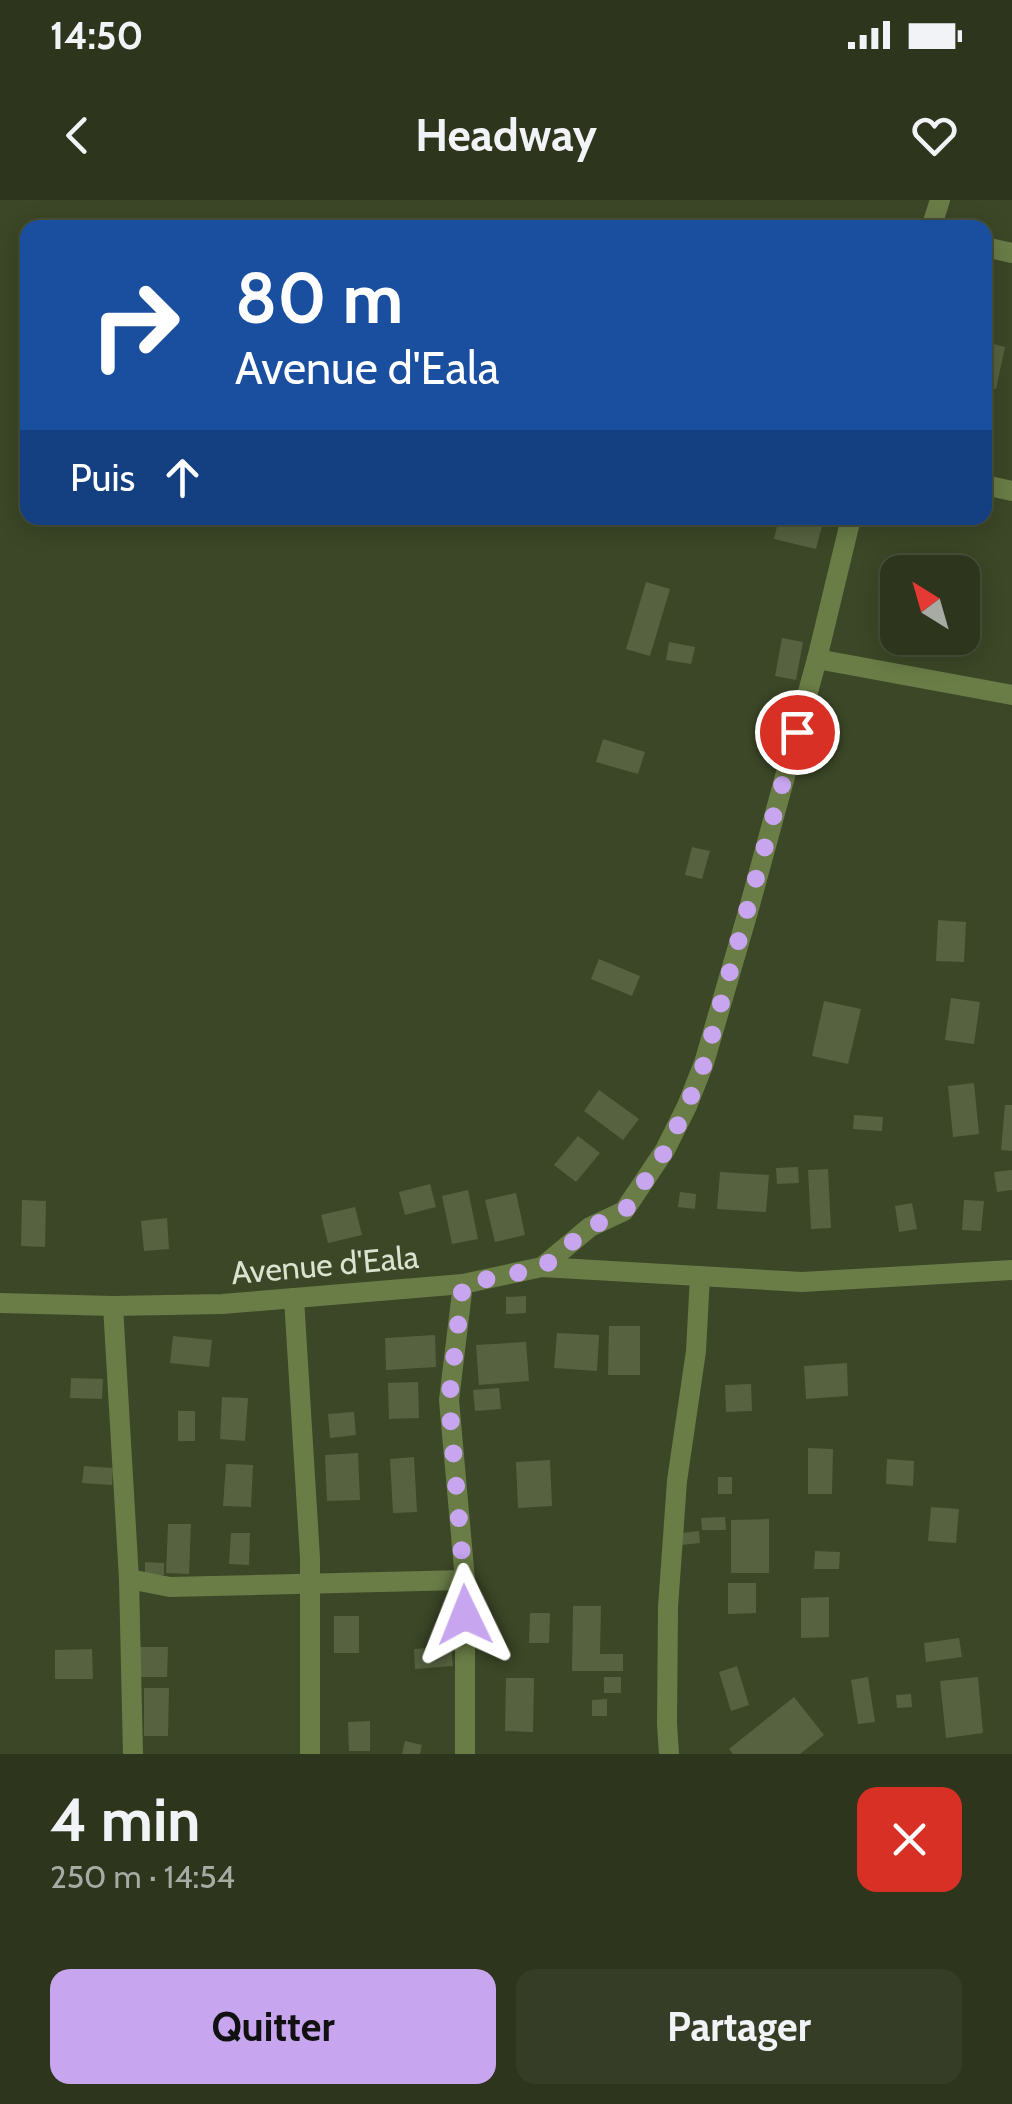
<!DOCTYPE html>
<html lang="fr">
<meta charset="utf-8">
<style>
:root{--surface:#2d351d;--page:#353d26;--text:#f1f3f6;--muted:#a7aba4;--line:#48503b;--accent:#c7a6ef}
body{margin:0;font-family:Cabin,sans-serif;background:var(--page);color:var(--text);height:100vh;display:flex;flex-direction:column;font-size:38px;white-space:nowrap}
*{box-sizing:border-box;margin:0}
p{font-size:32px;color:var(--muted)}
.icon{flex:none;width:55px;height:55px;fill:none;stroke:currentColor;stroke-width:2;stroke-linecap:round;stroke-linejoin:round}
.map{position:relative;height:1554px;overflow:hidden}
.details{display:flex;flex-direction:column;background:var(--surface);flex:1}
.details>*{flex:none}
.banner{position:absolute;left:20px;top:20px;width:972px;height:305px;border-radius:20px;box-shadow:0 5px 25px #0003,0 0 0 2px var(--line);background:#1a4fa0;color:#fff;overflow:hidden}
.needle{width:65px;rotate:323deg}
.controls{position:absolute;left:880px;top:355px;display:grid;gap:20px}
.controls a{display:grid;place-items:center;width:100px;height:100px;border-radius:20px;background:var(--surface);box-shadow:0 5px 25px #0003,0 0 0 2px var(--line);font-size:50px}
.pin{position:absolute;display:grid;place-items:center;width:85px;height:85px;color:#fff;margin:-42px;border:5px solid #fff;border-radius:50%;box-shadow:0 2px 10px #0007}
.me{position:absolute;width:110px;margin:-55px;rotate:358deg;stroke-linejoin:round;filter:drop-shadow(0 0 8px #0008)}
.turn{display:flex;align-items:center;gap:35px;height:210px;padding:0 50px;font-size:45px}
.turn .icon{width:130px;height:130px;stroke-width:2.5}
.turn b{display:block;font-size:70px;line-height:85px}
.then{display:flex;align-items:center;height:95px;padding:0 50px;background:#0003;gap:20px;font-size:38px}
.round{display:grid;place-items:center;flex:none;width:105px;height:105px;border-radius:20px;background:var(--page)}
.overview{display:flex;align-items:center;justify-content:space-between;height:170px;padding:0 50px}
h1{font-size:60px;font-weight:700;line-height:75px}
.button{display:flex;gap:20px;margin-top:auto;padding:20px 50px}
.button a{flex:1;height:115px;border-radius:20px;background:var(--accent);color:#111;font-size:40px;font-weight:700;line-height:115px;text-align:center}
.button a+a{background:var(--page);color:var(--text)}
.status{display:flex;justify-content:space-between;align-items:center;height:70px;padding:0 50px;background:var(--surface);direction:ltr}
.status svg{height:28px;fill:currentColor}
header{display:flex;justify-content:space-between;align-items:center;height:130px;padding:0 50px;background:var(--surface);font-size:45px;font-weight:700}
.map>svg:first-child{display:block}
.building{fill:#566240}
.lines{fill:none;stroke-linecap:round;stroke-linejoin:round}
.minor{stroke:#6a7d47;stroke-width:20}
.tertiary{stroke:#6a7d47;stroke-width:20}
.route{stroke:#c7a6ef;stroke-width:18;stroke-dasharray:0 32.4}
.labels{text-anchor:middle;stroke-width:10;stroke-linejoin:round;paint-order:stroke}
.street-label{font-size:32px;fill:#dbe3d0;stroke:#3c4727}
</style>
<div class="status"><b>14:50</b><svg viewBox="0 0 49 12"><path d="M0 12V9h3v3zM5 12V6h3v6zM10 12V3h3v9zM15 12V0h3v12zM26 1h20v11H26zM47 4h2v5h-2z"/></svg></div>
<header><svg class="icon" aria-label="back" viewBox="0 0 24 24"><path d="M15 5l-7 7 7 7"/></svg>Headway<svg class="icon" aria-label="heart" viewBox="0 0 24 24"><path d="M12 20l-8-8c-3-5 5-10 8-4 3-6 11-1 8 4z"/></svg></header>
<div class="map">
<svg width="1012" height="1554" viewBox="0 0 1012 1554">
<rect width="100%" height="100%" fill="#3c4727"/>
<!-- building -->
<g class="building">
<path d="M985,142L1005,147L996,189L985,187Z"/>
<path d="M779,318H824L816,349L774,339Z"/>
<path d="M646,382L670,389L650,456L626,449Z"/>
<path d="M782,438L803,442L796,480L775,476Z"/>
<path d="M669,442L695,447L691,464L666,460Z"/>
<path d="M603,539L645,552L638,574L596,562Z"/>
<path d="M692,647L710,651L702,679L685,675Z"/>
<path d="M938,720L966,722L964,762L936,761Z"/>
<path d="M599,759L640,776L632,796L591,779Z"/>
<path d="M951,798L980,802L974,844L945,840Z"/>
<path d="M824,801L861,809L848,864L812,856Z"/>
<path d="M974,883L979,934L953,937L948,886Z"/>
<path d="M599,890L639,919L623,940L584,911Z"/>
<path d="M1005,905H1012V951L1001,950Z"/>
<path d="M854,915L883,917L882,931L853,929Z"/>
<path d="M578,936L600,953L576,982L554,965Z"/>
<path d="M798,967L799,983L777,984L776,968Z"/>
<path d="M828,969L831,1028L811,1029L808,970Z"/>
<path d="M1012,970V990L997,992L994,972Z"/>
<path d="M720,972L769,975L766,1012L717,1009Z"/>
<path d="M430,984L436,1007L405,1015L399,992Z"/>
<path d="M468,990L478,1039L452,1044L442,996Z"/>
<path d="M680,992L696,994L695,1009L678,1007Z"/>
<path d="M516,993L525,1035L495,1042L485,1000Z"/>
<path d="M22,1000L46,1001L45,1047L21,1046Z"/>
<path d="M964,1000L984,1001L981,1031L962,1030Z"/>
<path d="M912,1003L917,1029L899,1032L895,1006Z"/>
<path d="M355,1007L362,1035L328,1043L321,1015Z"/>
<path d="M167,1018L169,1049L144,1051L141,1021Z"/>
<path d="M526,1096V1113L506,1114V1097Z"/>
<path d="M609,1126H640V1175H608Z"/>
<path d="M557,1133L599,1135L597,1171L554,1168Z"/>
<path d="M435,1135L436,1167L386,1170L385,1138Z"/>
<path d="M173,1136L212,1140L209,1167L170,1163Z"/>
<path d="M526,1142L529,1181L479,1185L476,1145Z"/>
<path d="M847,1163L848,1196L806,1199L804,1166Z"/>
<path d="M71,1178L103,1179L102,1199L70,1198Z"/>
<path d="M418,1182L419,1218L389,1219L388,1183Z"/>
<path d="M751,1184L752,1211L726,1212L725,1185Z"/>
<path d="M499,1188L501,1209L475,1211L473,1190Z"/>
<path d="M222,1197L248,1198L245,1241L220,1239Z"/>
<rect x="178" y="1211" width="17" height="30"/>
<path d="M354,1212L356,1235L330,1238L328,1214Z"/>
<path d="M808,1248L833,1249L832,1294H808Z"/>
<path d="M358,1253L360,1300L327,1301L325,1255Z"/>
<path d="M414,1257L417,1312L393,1313L390,1259Z"/>
<path d="M887,1259L914,1261L913,1286L886,1284Z"/>
<path d="M550,1260L552,1306L518,1308L516,1262Z"/>
<path d="M226,1264L253,1265L251,1307L223,1306Z"/>
<path d="M84,1266L113,1268L112,1285L82,1283Z"/>
<rect x="718" y="1277" width="14" height="17"/>
<path d="M931,1307L959,1309L956,1343L928,1341Z"/>
<path d="M725,1317L726,1330H702L701,1318Z"/>
<path d="M769,1319V1373H731V1320Z"/>
<path d="M168,1324H191L189,1374L166,1373Z"/>
<path d="M699,1331L700,1343L682,1345L681,1333Z"/>
<path d="M231,1333H250L249,1365L229,1364Z"/>
<path d="M815,1351L840,1352L839,1369H814Z"/>
<path d="M145,1362L164,1363V1375H145Z"/>
<path d="M728,1383H756V1413L728,1414Z"/>
<path d="M829,1397V1437L801,1438V1398Z"/>
<path d="M573,1406H601L600,1454H623V1471H572Z"/>
<path d="M530,1413H550L549,1443H529Z"/>
<rect x="334" y="1416" width="25" height="37"/>
<path d="M450,1437L453,1466L415,1469L414,1449L438,1447L437,1438Z"/>
<path d="M959,1438L962,1457L926,1462L924,1443Z"/>
<path d="M140,1447H168L167,1477H140Z"/>
<path d="M92,1449L93,1479H55V1450Z"/>
<path d="M737,1466L749,1505L731,1511L719,1472Z"/>
<rect x="604" y="1477" width="17" height="16"/>
<path d="M868,1477L875,1522L858,1524L851,1480Z"/>
<path d="M978,1477L983,1533L946,1538L940,1481Z"/>
<path d="M506,1478H534L533,1532L505,1531Z"/>
<path d="M144,1488H169L168,1536H144Z"/>
<path d="M911,1494L912,1507L897,1508L896,1495Z"/>
<path d="M794,1497L824,1535L800,1554H733L729,1549Z"/>
<path d="M607,1499V1516H592V1500Z"/>
<path d="M370,1521V1551H349L348,1522Z"/>
<path d="M405,1541L422,1545L420,1554H402Z"/>
</g>
<g class="lines">
<!-- minor -->
<g class="minor">
<path d="M931,28L940,0"/>
<path d="M985,47L1012,53"/>
<path d="M985,285L1012,291"/>
<path d="M817,459L1012,495"/>
<path d="M542,1067L590,1027L624,1011L665,950L687,906L704,863L748,712L817,459L851,318"/>
<path d="M463,1084L449,1200L465,1380V1554"/>
<path d="M294,1098L310,1358V1554"/>
<path d="M113,1106L129,1379L133,1554"/>
<path d="M129,1379L170,1387L465,1380"/>
<path d="M669,1554L667,1524L668,1407L677,1281L696,1151L700,1076"/>
</g>
<!-- tertiary -->
<path class="tertiary" d="M0,1103L113,1106L222,1104L463,1084L542,1067L802,1082L1012,1070"/>
</g>
<g class="lines">
<!-- route -->
<path class="route" d="M465,1415L464,1380L449,1200L463,1084L542,1068L590,1027L624,1012L666,950L687,906L704,864L797,532"/>
</g>
<g class="labels">
<!-- street labels -->
<g class="street-label">
<text transform="translate(325 1065) rotate(-5)" y="11">Avenue d'Eala</text>
</g>
</g>
</svg>
<div class="controls">
<a><svg class="needle" viewBox="-14 -14 28 28"><path d="M0-13l5 13h-10z" fill="#e53935"/><path d="M0 13l5-13h-10z" fill="#a7aba4"/></svg></a>
</div>
<div class="pin" style="left:797px;top:532px;background:#d93025"><svg class="icon" aria-label="arrive" viewBox="0 0 24 24"><path d="M6 21V4h12l-3 4 3 4H6"/></svg></div>
<svg class="me" style="left:465px;top:1415px" viewBox="-20 -20 40 40"><path d="M0-17L14 15 0 8-14 15z" fill="#c7a6ef" stroke="#fff" stroke-width="4"/></svg>
<div class="banner">
<div class="turn"><svg class="icon" aria-label="right" viewBox="0 0 24 24"><path d="M7 20v-9h11M14 6l5 5-5 5"/></svg><div><b>80 m</b>Avenue d'Eala</div></div>
<div class="then">Puis<svg class="icon" aria-label="ahead" viewBox="0 0 24 24"><path d="M12 20V5M6 11l6-6 6 6"/></svg></div>
</div>
</div>
<section class="details">
<div class="overview"><div><h1>4 min</h1><p>250 m · 14:54</p></div><a class="round" style="background:#d93025;color:#fff"><svg class="icon" aria-label="close" viewBox="0 0 24 24"><path d="M6 6l12 12M18 6L6 18"/></svg></a></div>
<div class="button"><a>Quitter</a><a>Partager</a></div>
</section>
